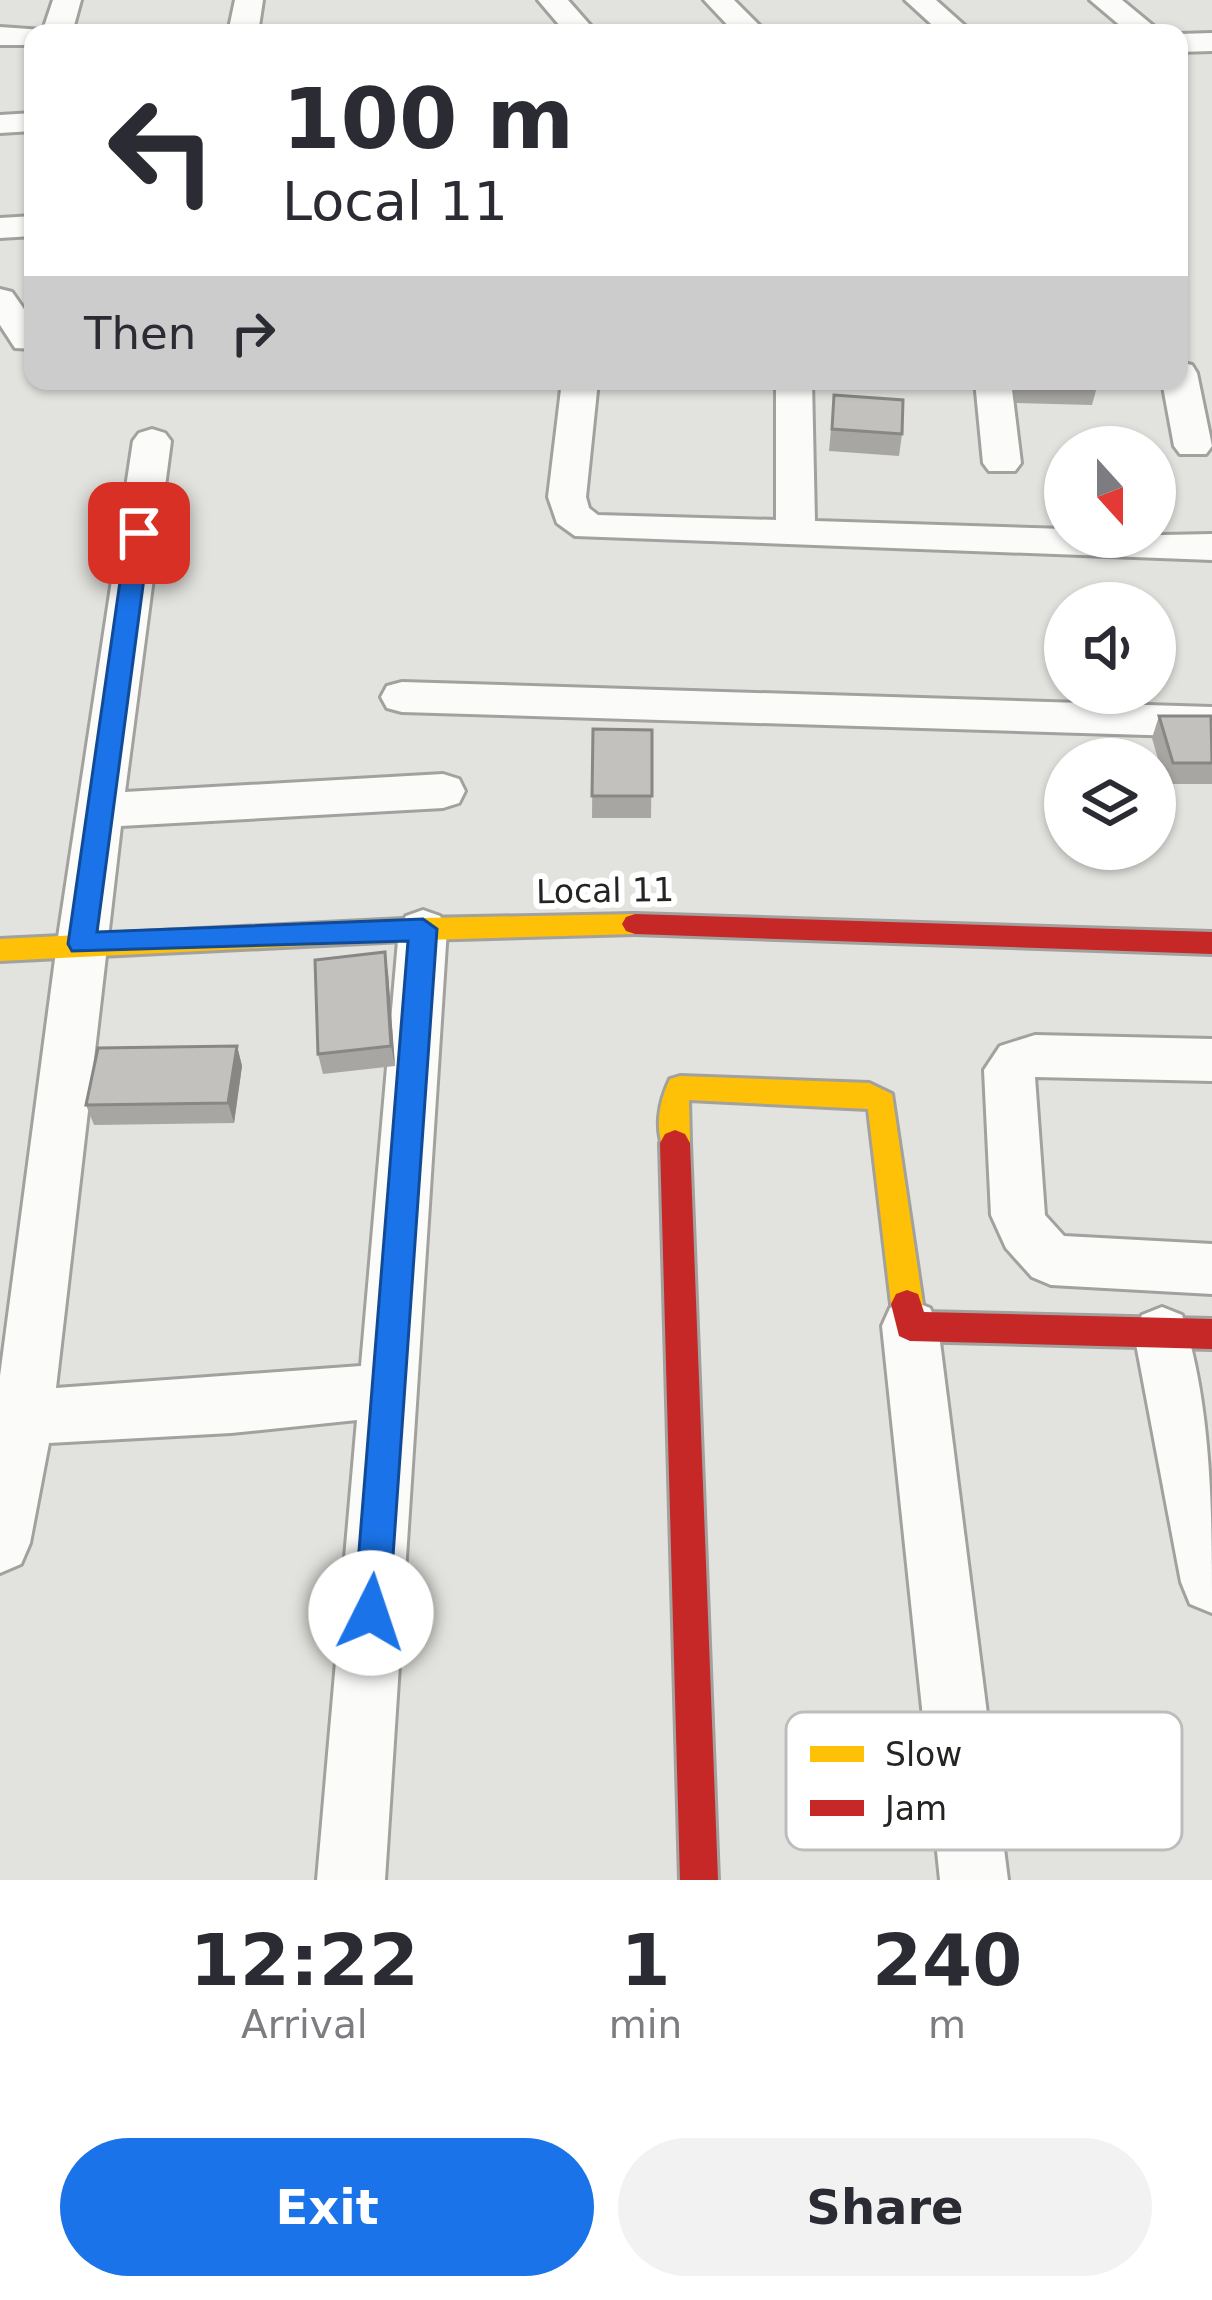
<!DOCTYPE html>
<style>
:root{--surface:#fff;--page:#f2f2f3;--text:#2b2b33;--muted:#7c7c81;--accent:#1a73e8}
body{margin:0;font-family:"DejaVu Sans",sans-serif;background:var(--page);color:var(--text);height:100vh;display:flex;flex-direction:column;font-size:45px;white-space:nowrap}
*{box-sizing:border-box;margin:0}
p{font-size:39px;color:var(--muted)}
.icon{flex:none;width:66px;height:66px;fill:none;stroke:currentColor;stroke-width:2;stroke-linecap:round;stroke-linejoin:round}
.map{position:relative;height:1880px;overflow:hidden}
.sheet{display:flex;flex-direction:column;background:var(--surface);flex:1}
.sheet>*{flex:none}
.hud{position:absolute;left:24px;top:24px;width:1164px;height:366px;border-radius:24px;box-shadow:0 3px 9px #0004;background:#fff;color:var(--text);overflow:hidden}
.needle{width:78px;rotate:159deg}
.fabs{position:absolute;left:1044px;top:426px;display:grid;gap:24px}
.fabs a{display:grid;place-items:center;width:132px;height:132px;border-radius:50%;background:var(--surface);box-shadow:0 3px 9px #0004;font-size:60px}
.pin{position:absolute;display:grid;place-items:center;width:102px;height:102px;color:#fff;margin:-51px;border-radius:24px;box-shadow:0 6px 18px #0006}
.me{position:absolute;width:132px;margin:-66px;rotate:4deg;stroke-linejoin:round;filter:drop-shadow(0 0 9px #0008)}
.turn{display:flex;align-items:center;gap:42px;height:252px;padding:0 60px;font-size:54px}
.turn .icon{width:156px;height:156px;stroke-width:2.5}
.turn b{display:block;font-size:84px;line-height:102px}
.then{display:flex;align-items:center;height:114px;padding:0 60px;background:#0003;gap:24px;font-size:45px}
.eta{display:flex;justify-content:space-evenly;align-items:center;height:204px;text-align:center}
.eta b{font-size:72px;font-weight:600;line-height:84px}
.cta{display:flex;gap:24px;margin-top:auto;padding:24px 60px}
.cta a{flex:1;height:138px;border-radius:72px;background:var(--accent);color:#fff;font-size:48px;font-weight:600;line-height:138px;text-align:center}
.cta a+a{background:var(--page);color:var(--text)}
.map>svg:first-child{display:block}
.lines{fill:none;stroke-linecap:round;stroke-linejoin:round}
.street-casing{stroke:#a2a19e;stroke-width:6}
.slow-casing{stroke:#a2a19e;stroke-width:6}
.jam-casing{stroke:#a2a19e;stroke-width:6}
.street{fill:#fbfbfa;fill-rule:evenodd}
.slow{fill:#ffc107;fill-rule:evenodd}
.jam{fill:#c62828;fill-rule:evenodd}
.wall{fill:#a7a6a3}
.shaded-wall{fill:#888785}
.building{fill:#c2c1be;stroke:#888785;stroke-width:3}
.route{fill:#1a73e8;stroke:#114b97;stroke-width:3}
.labels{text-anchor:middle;stroke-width:12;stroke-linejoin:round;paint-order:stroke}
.street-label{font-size:33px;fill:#252422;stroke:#fff}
.key{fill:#fff;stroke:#bebdbd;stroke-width:3}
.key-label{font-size:33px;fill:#252422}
</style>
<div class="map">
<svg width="1212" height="1880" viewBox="0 0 1212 1880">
<rect width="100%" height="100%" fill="#e2e2de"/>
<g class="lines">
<defs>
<g id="street">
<path d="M53,0H81L72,33H33V45H0V27L43,30Z"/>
<path d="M235,0H263L258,33H228Z"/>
<path d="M538,0H568L597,33H566Z"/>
<path d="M704,0H734L767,33H735Z"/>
<path d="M905,0H936L973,33H941Z"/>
<path d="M1090,0H1122L1162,33H1129Z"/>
<path d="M1212,33V51L1179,52V34Z"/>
<path d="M33,113V131L0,133V115Z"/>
<path d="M33,216V236L0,238V218Z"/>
<path d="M0,289L12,292L33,322V349L15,348L0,325Z"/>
<path d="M1179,362L1192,365L1197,373L1212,446L1206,454H1180L1174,446L1162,381H1179Z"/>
<path d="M562,381H598L586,497L589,508L598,515L776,520V381H812L815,521L1065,529V537L1212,534V560L575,536L557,523L548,497Z"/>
<path d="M975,381H1011L1021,463L1015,471H989L983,463Z"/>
<path d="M152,429L165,433L171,441L125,792L443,774L459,779L465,791L459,803L443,808L121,826L56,1388L361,1366L399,929L406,916L423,910L440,916L447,929L385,1880H317L357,1420L231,1433L49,1443L30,1543L21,1564L0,1573V1376L57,944L133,441L139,433Z"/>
<path d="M402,682L1212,707V737L402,712L387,708L381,697L387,686Z"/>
<path d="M1035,1035L1212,1039V1081L1035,1077L1045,1215L1064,1236L1212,1244V1294L1051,1285L1032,1277L1006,1248L991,1215L984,1070L1000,1046Z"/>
<path d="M910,1300L930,1308L938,1326L1008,1880H940L882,1326L890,1308Z"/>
<path d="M1162,1307L1182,1315C1212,1406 1212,1515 1212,1613L1190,1604L1181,1582L1134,1333L1142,1315Z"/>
</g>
<g id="slow">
<path d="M635,914L644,917L648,924L644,931L635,934L423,940L0,961V939L423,918Z"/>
<path d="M680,1076L869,1083L892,1094L923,1304L918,1314L907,1318L896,1314L891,1304L868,1109L689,1100L690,1143L685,1152L675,1156L665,1152C654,1129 659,1102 670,1079Z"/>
</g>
<g id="jam">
<path d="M635,914L1212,932V954L635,934L626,931L622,924L626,917Z"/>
<path d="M675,1130L685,1134L690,1143L718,1880H680L660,1143L665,1134Z"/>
<path d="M907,1290L918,1294L924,1312L1212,1319V1349L910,1341L899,1336L891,1304L896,1294Z"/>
</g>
</defs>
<!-- street casing -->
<use href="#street" class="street-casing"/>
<!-- slow casing -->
<use href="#slow" class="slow-casing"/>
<!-- jam casing -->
<use href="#jam" class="jam-casing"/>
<!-- street -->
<use href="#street" class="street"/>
<!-- slow -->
<use href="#slow" class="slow"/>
<!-- jam -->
<use href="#jam" class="jam"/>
</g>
<!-- wall -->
<g class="wall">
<path d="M1013,381H1097L1098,383L1092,405L1016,403Z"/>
<path d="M834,395L902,434L899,456L829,451Z"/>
<path d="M1159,716L1212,719V784H1165L1152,738Z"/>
<path d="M593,729L652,730L651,818H592Z"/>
<path d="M388,973L395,1066L323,1074L318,1054Z"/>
<path d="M237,1046L242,1066L234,1123L94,1125L86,1105Z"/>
</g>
<!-- shaded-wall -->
<g class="shaded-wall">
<path d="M385,952L388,973L395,1066L391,1046Z"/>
<path d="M237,1046L242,1066L234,1123L228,1103Z"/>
</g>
<!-- building -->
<g class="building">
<path d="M1021,381H1097L1098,383Z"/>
<path d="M834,395L903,400L902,434L832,429Z"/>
<path d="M1159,716H1211L1212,763H1173Z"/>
<path d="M593,729L652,730V796H592Z"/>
<path d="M385,952L391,1046L318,1054L315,960Z"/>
<path d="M237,1046L228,1103L86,1105L98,1048Z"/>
</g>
<!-- route -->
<path class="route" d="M139,526L150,533L97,932L423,919L437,929L389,1613L384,1626L371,1631L359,1626L354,1613L408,941L72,951L68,944L127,533Z"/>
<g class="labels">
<!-- street labels -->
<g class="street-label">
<text transform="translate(605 890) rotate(-1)" y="12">Local 11</text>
</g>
</g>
<!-- legend -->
<rect x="786" y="1712" width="396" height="138" rx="18" class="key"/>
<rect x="810" y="1746" width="54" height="16" fill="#ffc107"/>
<rect x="810" y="1800" width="54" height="16" fill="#c62828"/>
<g class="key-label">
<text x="885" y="1766">Slow</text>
<text x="885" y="1820">Jam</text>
</g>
</svg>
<div class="fabs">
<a><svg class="needle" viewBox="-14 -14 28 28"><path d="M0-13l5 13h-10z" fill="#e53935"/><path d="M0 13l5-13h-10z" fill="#7c7c81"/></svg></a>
<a><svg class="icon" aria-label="sound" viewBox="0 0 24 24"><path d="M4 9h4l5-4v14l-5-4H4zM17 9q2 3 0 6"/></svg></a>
<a><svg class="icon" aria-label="layers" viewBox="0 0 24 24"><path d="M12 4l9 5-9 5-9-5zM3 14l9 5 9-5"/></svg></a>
</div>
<div class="pin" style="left:139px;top:533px;background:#d93025"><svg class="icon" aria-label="arrive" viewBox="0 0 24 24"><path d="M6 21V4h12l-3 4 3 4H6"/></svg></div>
<svg class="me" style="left:371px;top:1613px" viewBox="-20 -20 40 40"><circle r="19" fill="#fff"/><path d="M0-13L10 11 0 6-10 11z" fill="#1a73e8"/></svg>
<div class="hud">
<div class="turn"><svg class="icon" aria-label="left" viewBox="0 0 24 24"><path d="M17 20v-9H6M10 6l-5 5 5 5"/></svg><div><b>100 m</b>Local 11</div></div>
<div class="then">Then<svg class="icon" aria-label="right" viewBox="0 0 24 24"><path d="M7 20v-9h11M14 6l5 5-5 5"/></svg></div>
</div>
</div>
<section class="sheet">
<div class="eta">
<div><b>12:22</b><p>Arrival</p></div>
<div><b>1</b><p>min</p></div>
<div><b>240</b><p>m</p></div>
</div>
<div class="cta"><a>Exit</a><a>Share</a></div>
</section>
